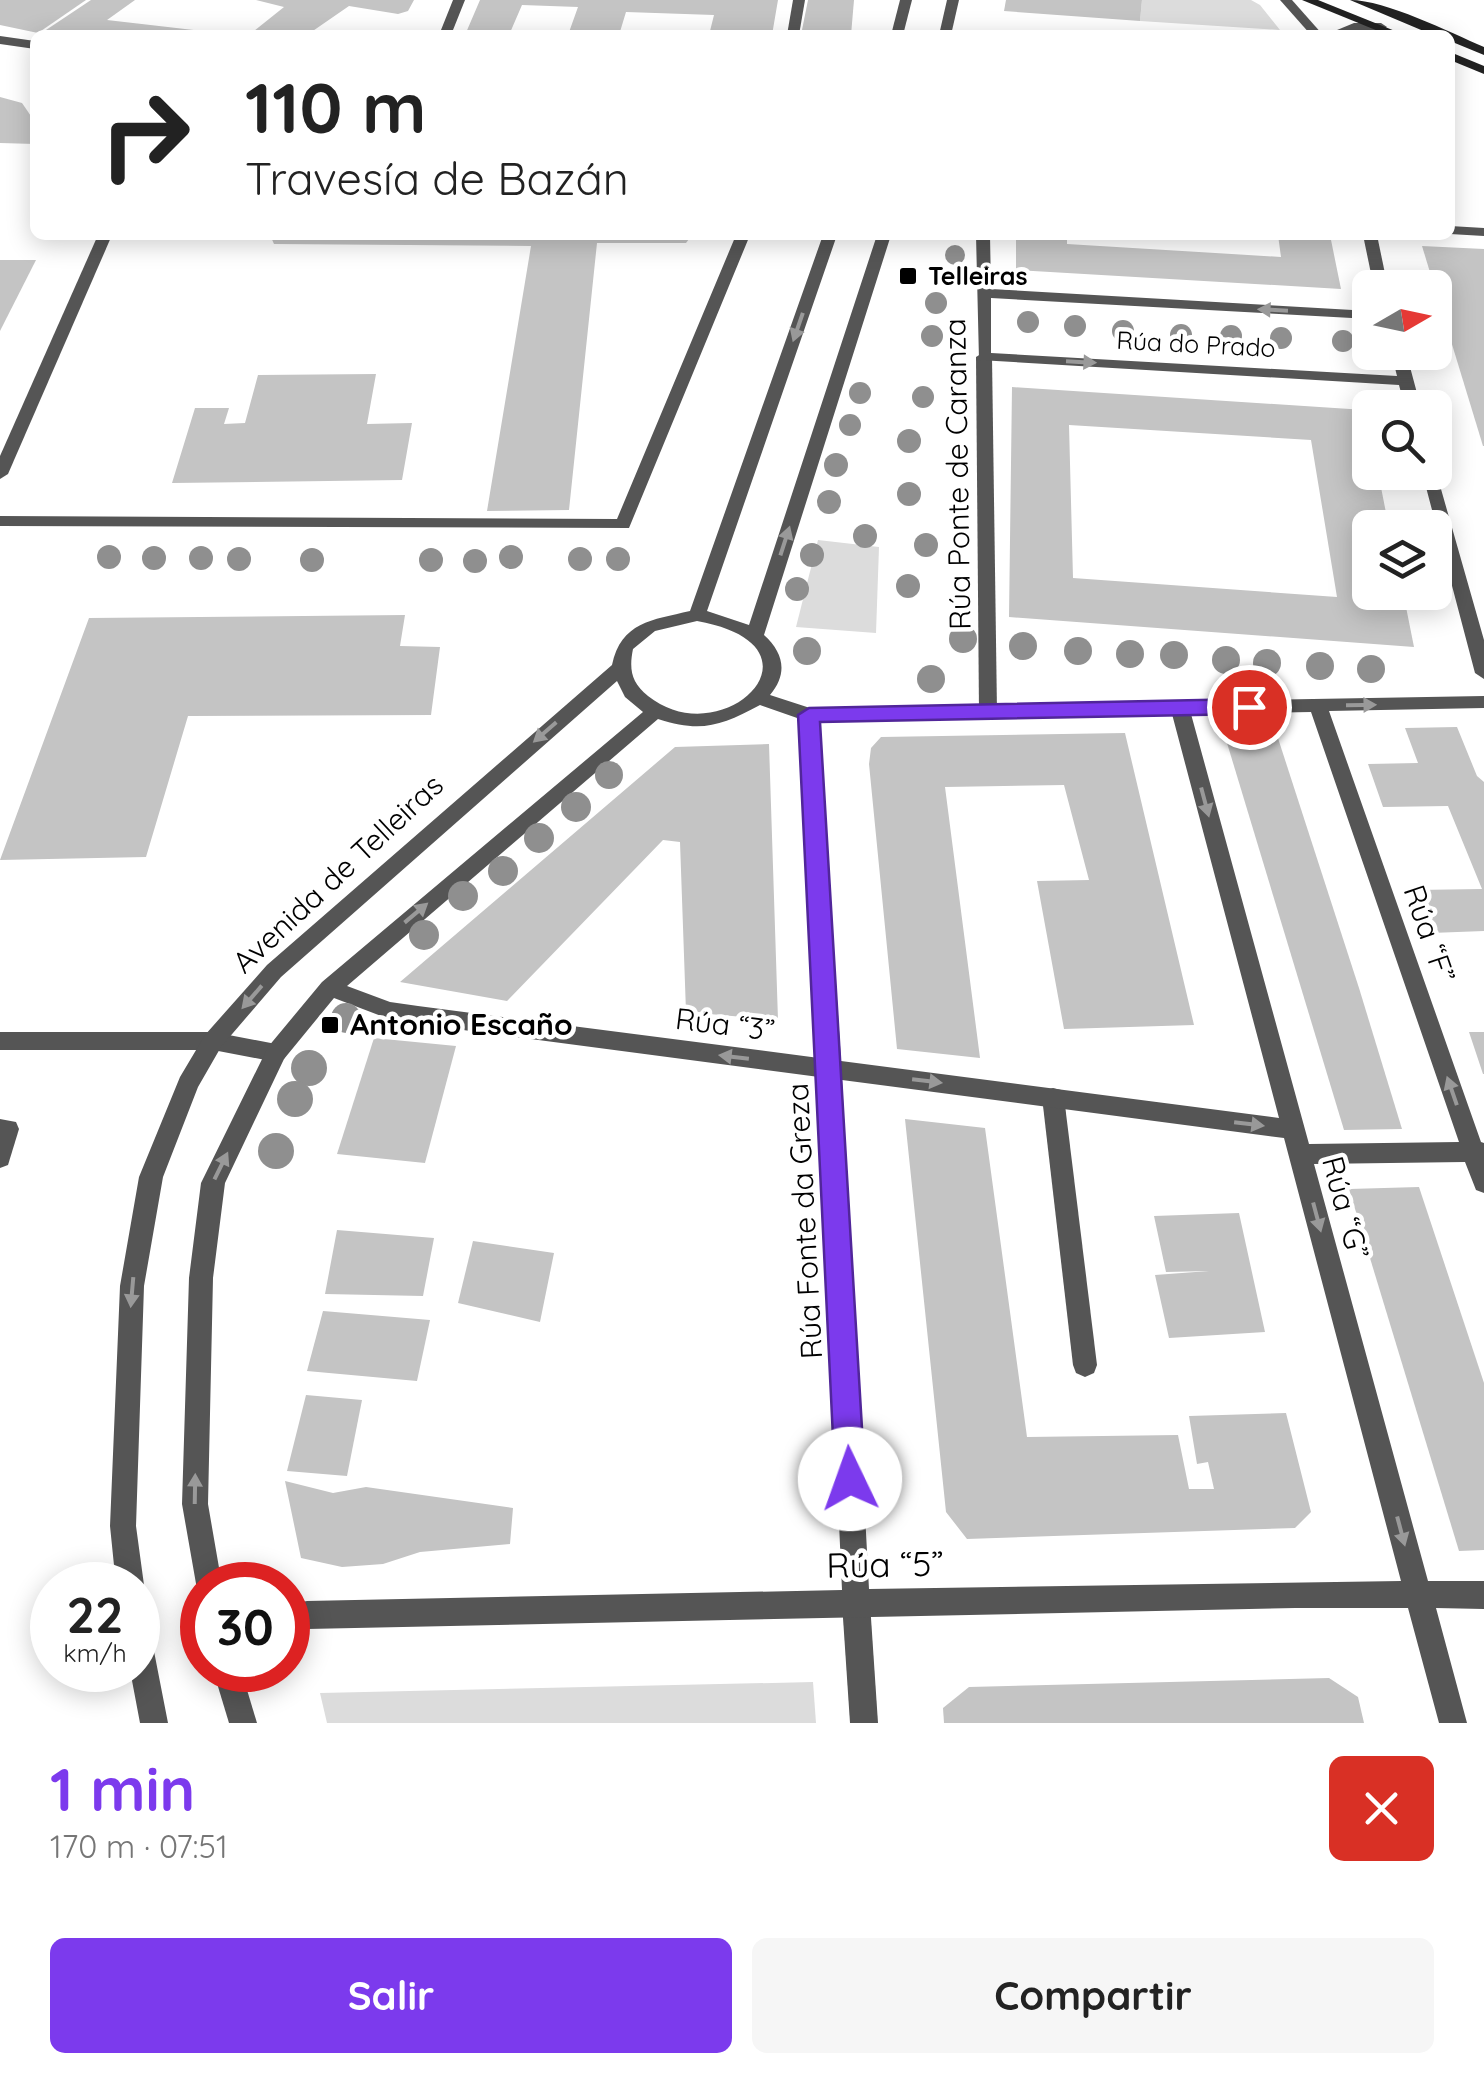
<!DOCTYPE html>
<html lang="es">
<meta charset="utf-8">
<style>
:root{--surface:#fff;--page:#f6f6f6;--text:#222;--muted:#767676;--accent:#7c3aed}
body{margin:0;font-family:Quicksand,sans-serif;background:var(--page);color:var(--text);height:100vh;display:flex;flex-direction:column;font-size:38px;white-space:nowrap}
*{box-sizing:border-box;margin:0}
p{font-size:32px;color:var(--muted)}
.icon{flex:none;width:55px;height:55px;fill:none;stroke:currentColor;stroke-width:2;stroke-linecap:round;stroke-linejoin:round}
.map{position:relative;height:1723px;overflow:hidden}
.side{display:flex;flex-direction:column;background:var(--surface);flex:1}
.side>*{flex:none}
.guide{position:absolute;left:30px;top:30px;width:1425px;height:210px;border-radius:15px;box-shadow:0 5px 25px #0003;background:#fff;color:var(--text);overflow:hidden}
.needle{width:65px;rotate:81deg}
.buttons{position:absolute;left:1352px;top:270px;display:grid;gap:20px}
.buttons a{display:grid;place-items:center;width:100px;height:100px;border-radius:15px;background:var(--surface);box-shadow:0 5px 25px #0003;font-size:50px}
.speed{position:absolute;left:30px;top:1562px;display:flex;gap:20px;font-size:50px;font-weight:700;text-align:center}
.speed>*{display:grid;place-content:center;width:130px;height:130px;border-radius:50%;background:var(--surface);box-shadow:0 5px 25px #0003;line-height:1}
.speed small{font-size:25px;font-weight:400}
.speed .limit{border:15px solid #d22;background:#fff;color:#111}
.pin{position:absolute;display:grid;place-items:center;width:85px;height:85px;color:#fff;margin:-42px;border:5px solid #fff;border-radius:50%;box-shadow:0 2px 10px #0007}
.me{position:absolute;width:110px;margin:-55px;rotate:357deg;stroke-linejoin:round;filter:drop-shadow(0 0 8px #0008)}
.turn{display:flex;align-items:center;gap:35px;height:210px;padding:0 50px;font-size:45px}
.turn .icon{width:130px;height:130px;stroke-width:2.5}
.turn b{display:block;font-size:70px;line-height:85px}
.round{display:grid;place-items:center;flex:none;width:105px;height:105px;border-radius:15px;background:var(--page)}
.summary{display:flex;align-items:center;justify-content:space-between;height:170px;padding:0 50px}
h1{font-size:60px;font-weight:800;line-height:75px;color:var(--accent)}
.primary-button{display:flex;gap:20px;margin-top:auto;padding:20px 50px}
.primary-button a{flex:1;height:115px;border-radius:15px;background:var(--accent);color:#fff;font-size:40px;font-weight:800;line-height:115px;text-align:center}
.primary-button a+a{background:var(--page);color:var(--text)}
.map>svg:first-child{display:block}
.green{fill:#dcdcdc}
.building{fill:#c4c4c4;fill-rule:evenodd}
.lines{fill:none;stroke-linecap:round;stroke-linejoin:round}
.service{fill:#555;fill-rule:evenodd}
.pedestrian{fill:#555;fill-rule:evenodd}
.minor{fill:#555;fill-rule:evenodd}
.secondary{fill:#222;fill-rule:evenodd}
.tree{fill:#8f8f8f}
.oneway{fill:#999}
.route{fill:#7c3aed;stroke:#51269a;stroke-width:2.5}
.poi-dot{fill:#000;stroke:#fff;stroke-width:4}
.labels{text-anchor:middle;stroke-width:9;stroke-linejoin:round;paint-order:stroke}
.far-poi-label{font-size:25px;font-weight:bold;fill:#000;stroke:#fff;text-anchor:start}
.far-street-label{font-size:25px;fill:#000;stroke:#fff}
.street-label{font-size:30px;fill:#000;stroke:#fff}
.poi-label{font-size:30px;font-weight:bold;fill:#000;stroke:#fff;text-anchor:start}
.near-street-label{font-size:35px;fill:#000;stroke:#fff}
</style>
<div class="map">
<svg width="1484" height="1723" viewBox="0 0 1484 1723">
<rect width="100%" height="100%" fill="#fff"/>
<!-- green -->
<g class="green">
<path d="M1142,0H1251L1260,5L1280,30L1140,21Z"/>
<path d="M818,540L879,547L876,633L796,627Z"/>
<path d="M813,1682L816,1723H327L320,1693Z"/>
</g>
<!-- building -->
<g class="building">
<path d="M0,0H86L38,33L0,25Z"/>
<path d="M91,0H135L107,20L237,35L43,32Z"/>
<path d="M256,0H414L408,11L398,14L349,6L307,35H249L284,7Z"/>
<path d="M480,0H778L772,35H709L714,15L626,12L619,35H568L578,7L522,5L509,35H465Z"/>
<path d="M808,0H854L851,35H801Z"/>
<path d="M1006,0H1142L1140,21L1004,11Z"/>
<path d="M0,97L22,103L35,122V144L0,143Z"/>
<path d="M270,235H692L686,243H597L569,510L487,511L531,246L274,244Z"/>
<path d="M1016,235H1067V244L1281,257L1278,235H1330L1341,289L1016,270Z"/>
<path d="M1422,246L1484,249V446H1483Z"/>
<path d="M0,260H36L0,331Z"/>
<path d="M376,374L367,424L412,423L402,480L172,483L195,408H229L224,424L245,423L258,375Z"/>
<path d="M1012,387L1365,410L1370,472H1378L1389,528H1370V592H1403L1414,647L1009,617ZM1069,425L1311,440L1337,597L1073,578Z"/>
<path d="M405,615L400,646L440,647L431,715L188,716L146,857L0,860L89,618Z"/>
<path d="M1457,727L1477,776L1484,782V931L1431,933L1415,890L1482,889L1448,806L1383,807L1368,764L1418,763L1405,728Z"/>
<path d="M1276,732L1359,988L1402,1129L1344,1130L1224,733Z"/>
<path d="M1125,733L1194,1025L1064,1029L1037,881L1089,880L1064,785L945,787L980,1058L897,1049L869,764L871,748L881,737Z"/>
<path d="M769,744L778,1020L686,1012L680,842L663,840L507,1001L400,982L675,747Z"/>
<path d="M1469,1032H1484V1074H1483Z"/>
<path d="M374,1038L456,1046L425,1163L337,1154Z"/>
<path d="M905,1119L985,1128L1027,1437L1178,1435L1189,1489H1214L1208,1462L1197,1464L1189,1416L1286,1413L1311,1512L1295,1528L967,1539L946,1512Z"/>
<path d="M1419,1187L1484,1383V1550L1459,1551L1349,1189Z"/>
<path d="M1239,1213L1265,1332L1169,1338L1155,1275L1209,1271L1166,1272L1154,1216Z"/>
<path d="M337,1230L434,1238L423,1296L325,1294Z"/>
<path d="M473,1241L554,1253L540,1322L458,1303Z"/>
<path d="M323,1311L430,1320L417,1381L307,1371Z"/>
<path d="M306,1395L362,1400L347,1476L287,1471Z"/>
<path d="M285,1481L333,1493L366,1487L513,1508L510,1544L420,1552L383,1564L342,1567L301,1558Z"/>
<path d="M1329,1678L1358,1697L1364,1723H944L943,1708L969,1687Z"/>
</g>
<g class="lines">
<!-- service -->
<g class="service">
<path d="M453,0H465L451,35H439Z"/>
<path d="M793,0H805L799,35H787Z"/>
<path d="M0,36L35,41V49L0,44Z"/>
<path d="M98,235H112L8,474L0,479V456Z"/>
<path d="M736,235H750L629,528L0,526V516L617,519Z"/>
<path d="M0,1032H213L276,1044L284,1047L287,1053L284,1059L276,1062L213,1050H0Z"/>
<path d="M1053,1088L1061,1090L1064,1097L1097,1365L1094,1373L1085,1377L1076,1373L1073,1365L1042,1097L1045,1090Z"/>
<path d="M0,1119L16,1122L19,1129L8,1165L0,1168Z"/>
</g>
<!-- pedestrian -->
<g class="pedestrian">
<path d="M984,352L992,357L997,712L988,718L979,712L976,357Z"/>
<path d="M856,1589L866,1593L870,1603L878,1723H850L842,1603L846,1593Z"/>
</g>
<!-- minor -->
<g class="minor">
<path d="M900,0H912L903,35H891Z"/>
<path d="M947,0H959L951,35H939Z"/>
<path d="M1280,0H1292L1323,35H1311Z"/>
<path d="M1354,23H1381L1387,27L1381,31L1325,35Z"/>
<path d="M1450,226L1484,228V236L1450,234Z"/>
<path d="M823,235H837L707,611L749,625L877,235H891L764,635C784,653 788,674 770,695L810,708L1484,696V708L1329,711L1481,1142L1484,1143V1193L1476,1190L1465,1162L1314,1164L1428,1581H1484V1609L1436,1608L1467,1723H1439L1408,1608H1295L307,1629L288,1633V1605L307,1601L842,1590L819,1077L418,1024L389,1019L334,998L284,1059L225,1183L213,1278L208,1504L222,1585H202V1596L198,1595L182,1504L189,1278L201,1183L268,1047L322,982L643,712L625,697L617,681L281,977L221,1047L198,1087L163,1177L144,1286L136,1526L144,1585L138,1595V1585H116L110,1526L120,1286L139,1177L180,1077L205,1035L267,965L612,665C621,622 652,620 690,611ZM697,621C836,646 723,756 648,696C631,682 629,669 633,649L655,631ZM760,705L800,719L819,1058L418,1006L390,1002L347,986L658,719C701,733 721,726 760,705ZM1311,712L1459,1142L1309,1144L1191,714ZM1172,714L1279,1118L841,1061L819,721ZM842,1080L1284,1138L1401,1581L869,1589Z"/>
<path d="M976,235H990L991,289L1370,311V319L991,298V353L1397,376L1391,352H1406L1421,408H1405L1399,385L979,360Z"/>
<path d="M1363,235H1377L1388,288H1374Z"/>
<path d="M1435,468L1484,640V679L1475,673L1422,472H1435Z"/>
<path d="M138,1627L148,1631L152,1641L168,1723H140L130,1670H138Z"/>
<path d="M213,1670H241L257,1723H229Z"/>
</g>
<!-- secondary -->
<g class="secondary">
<path d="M1302,0H1318L1405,35H1388Z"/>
<path d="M1350,0C1386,0 1449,32 1484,47V55L1450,41V35H1433Z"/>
<path d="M1450,52L1484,66V74L1450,60Z"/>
</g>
</g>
<!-- trees -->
<g class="tree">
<circle cx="955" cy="255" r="10"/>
<circle cx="936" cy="303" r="11"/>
<circle cx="1028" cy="322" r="11"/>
<circle cx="1075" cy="326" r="11"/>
<circle cx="1123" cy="331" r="11"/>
<circle cx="1181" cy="335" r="11"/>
<circle cx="932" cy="336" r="11"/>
<circle cx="1231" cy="336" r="11"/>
<circle cx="1281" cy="338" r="11"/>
<circle cx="1343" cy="341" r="11"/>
<circle cx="860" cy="393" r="11"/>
<circle cx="923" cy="397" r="11"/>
<circle cx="850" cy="425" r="11"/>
<circle cx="909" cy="441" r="12"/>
<circle cx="836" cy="465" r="12"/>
<circle cx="909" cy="494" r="12"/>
<circle cx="829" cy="502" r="12"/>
<circle cx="865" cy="536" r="12"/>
<circle cx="926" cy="545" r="12"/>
<circle cx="812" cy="555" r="12"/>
<circle cx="109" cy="557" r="12"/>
<circle cx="511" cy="557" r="12"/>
<circle cx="154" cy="558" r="12"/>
<circle cx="201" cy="558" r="12"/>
<circle cx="239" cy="559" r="12"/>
<circle cx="580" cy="559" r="12"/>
<circle cx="618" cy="559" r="12"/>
<circle cx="312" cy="560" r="12"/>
<circle cx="431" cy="560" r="12"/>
<circle cx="475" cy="561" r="12"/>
<circle cx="908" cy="586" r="12"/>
<circle cx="797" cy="589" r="12"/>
<circle cx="963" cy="639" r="14"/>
<circle cx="1023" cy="646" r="14"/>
<circle cx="807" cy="651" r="14"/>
<circle cx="1078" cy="651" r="14"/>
<circle cx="1130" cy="654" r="14"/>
<circle cx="1174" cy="655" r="14"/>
<circle cx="1226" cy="660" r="14"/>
<circle cx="1267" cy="663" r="14"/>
<circle cx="1320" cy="666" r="14"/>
<circle cx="1371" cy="669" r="14"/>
<circle cx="931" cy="679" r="14"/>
<circle cx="609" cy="775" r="14"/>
<circle cx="576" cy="807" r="15"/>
<circle cx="539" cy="838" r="15"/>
<circle cx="503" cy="871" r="15"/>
<circle cx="463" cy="896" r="15"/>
<circle cx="424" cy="935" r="15"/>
<circle cx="346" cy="1018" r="15"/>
<circle cx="309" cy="1068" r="18"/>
<circle cx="295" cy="1099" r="18"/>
<circle cx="276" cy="1151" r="18"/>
</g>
<!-- one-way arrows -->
<defs><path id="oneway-solid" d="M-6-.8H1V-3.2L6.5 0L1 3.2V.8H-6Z" transform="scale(2.5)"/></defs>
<g class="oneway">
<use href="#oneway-solid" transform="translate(1273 310) rotate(-177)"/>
<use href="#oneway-solid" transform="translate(798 327) rotate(109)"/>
<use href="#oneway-solid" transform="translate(1081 362) rotate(3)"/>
<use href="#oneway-solid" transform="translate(785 541) rotate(-72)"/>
<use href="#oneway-solid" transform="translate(1361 705) rotate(-1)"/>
<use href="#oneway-solid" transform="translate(545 732) rotate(139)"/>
<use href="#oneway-solid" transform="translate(1205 802) rotate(75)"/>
<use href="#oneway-solid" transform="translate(416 913) rotate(-40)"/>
<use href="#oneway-solid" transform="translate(252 997) rotate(131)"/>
<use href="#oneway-solid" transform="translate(734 1057) rotate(-173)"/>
<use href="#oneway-solid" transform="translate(927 1081) rotate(7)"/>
<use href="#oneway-solid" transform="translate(1452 1091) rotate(-109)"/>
<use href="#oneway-solid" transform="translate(1249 1124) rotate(7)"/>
<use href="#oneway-solid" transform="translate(221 1166) rotate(-64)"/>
<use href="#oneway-solid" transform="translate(1317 1217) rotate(75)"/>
<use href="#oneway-solid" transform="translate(132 1292) rotate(95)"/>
<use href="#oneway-solid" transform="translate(195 1489) rotate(-89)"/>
<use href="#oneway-solid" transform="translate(1401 1531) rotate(75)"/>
</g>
<!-- route -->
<path class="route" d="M1249,699L1259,707L1249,714L820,722L865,1479L860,1489L850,1493L840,1489L835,1479L798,715L809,708Z"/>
<!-- markers -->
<g class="poi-dot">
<rect x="898" y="266" width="20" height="20" rx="5"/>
<rect x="320" y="1015" width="20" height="20" rx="5"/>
</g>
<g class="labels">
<!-- far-poi labels -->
<g class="far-poi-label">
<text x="928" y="285">Telleiras</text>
</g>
<!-- far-street labels -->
<g class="far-street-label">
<text transform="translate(1196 344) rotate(3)" y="9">Rúa do Prado</text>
</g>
<!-- street labels -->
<g class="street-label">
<text transform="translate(958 474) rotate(-91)" y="10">Rúa Ponte de Caranza</text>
<text transform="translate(338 874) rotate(-43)" y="10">Avenida de Telleiras</text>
<text transform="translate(1429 934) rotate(71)" y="10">Rúa “F”</text>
<text transform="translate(725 1025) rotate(7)" y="10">Rúa “3”</text>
<text transform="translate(1345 1208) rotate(75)" y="10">Rúa “G”</text>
<text transform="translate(805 1221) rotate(-93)" y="10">Rúa Fonte da Greza</text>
</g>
<!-- poi labels -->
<g class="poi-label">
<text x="350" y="1035">Antonio Escaño</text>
</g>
<!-- near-street labels -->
<g class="near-street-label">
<text transform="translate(885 1565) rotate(-1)" y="12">Rúa “5”</text>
</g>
</g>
</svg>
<div class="buttons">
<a><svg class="needle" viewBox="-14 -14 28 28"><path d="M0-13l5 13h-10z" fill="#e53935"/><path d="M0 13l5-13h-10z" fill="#767676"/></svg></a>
<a><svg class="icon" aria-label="search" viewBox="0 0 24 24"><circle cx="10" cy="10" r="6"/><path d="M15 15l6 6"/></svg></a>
<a><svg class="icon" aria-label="layers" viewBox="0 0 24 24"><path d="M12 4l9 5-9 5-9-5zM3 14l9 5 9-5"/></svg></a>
</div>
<div class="speed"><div>22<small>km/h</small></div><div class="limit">30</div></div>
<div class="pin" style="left:1249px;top:707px;background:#d93025"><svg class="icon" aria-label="arrive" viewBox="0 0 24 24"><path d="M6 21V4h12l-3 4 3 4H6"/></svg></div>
<svg class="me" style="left:850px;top:1479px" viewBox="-20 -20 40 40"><circle r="19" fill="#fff"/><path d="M0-13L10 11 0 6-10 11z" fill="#7c3aed"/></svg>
<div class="guide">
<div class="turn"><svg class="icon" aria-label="right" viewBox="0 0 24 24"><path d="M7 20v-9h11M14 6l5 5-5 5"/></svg><div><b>110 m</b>Travesía de Bazán</div></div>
</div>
</div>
<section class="side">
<div class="summary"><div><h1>1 min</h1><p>170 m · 07:51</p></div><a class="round" style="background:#d93025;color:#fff"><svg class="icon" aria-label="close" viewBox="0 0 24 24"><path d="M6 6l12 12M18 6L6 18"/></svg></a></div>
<div class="primary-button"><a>Salir</a><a>Compartir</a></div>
</section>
